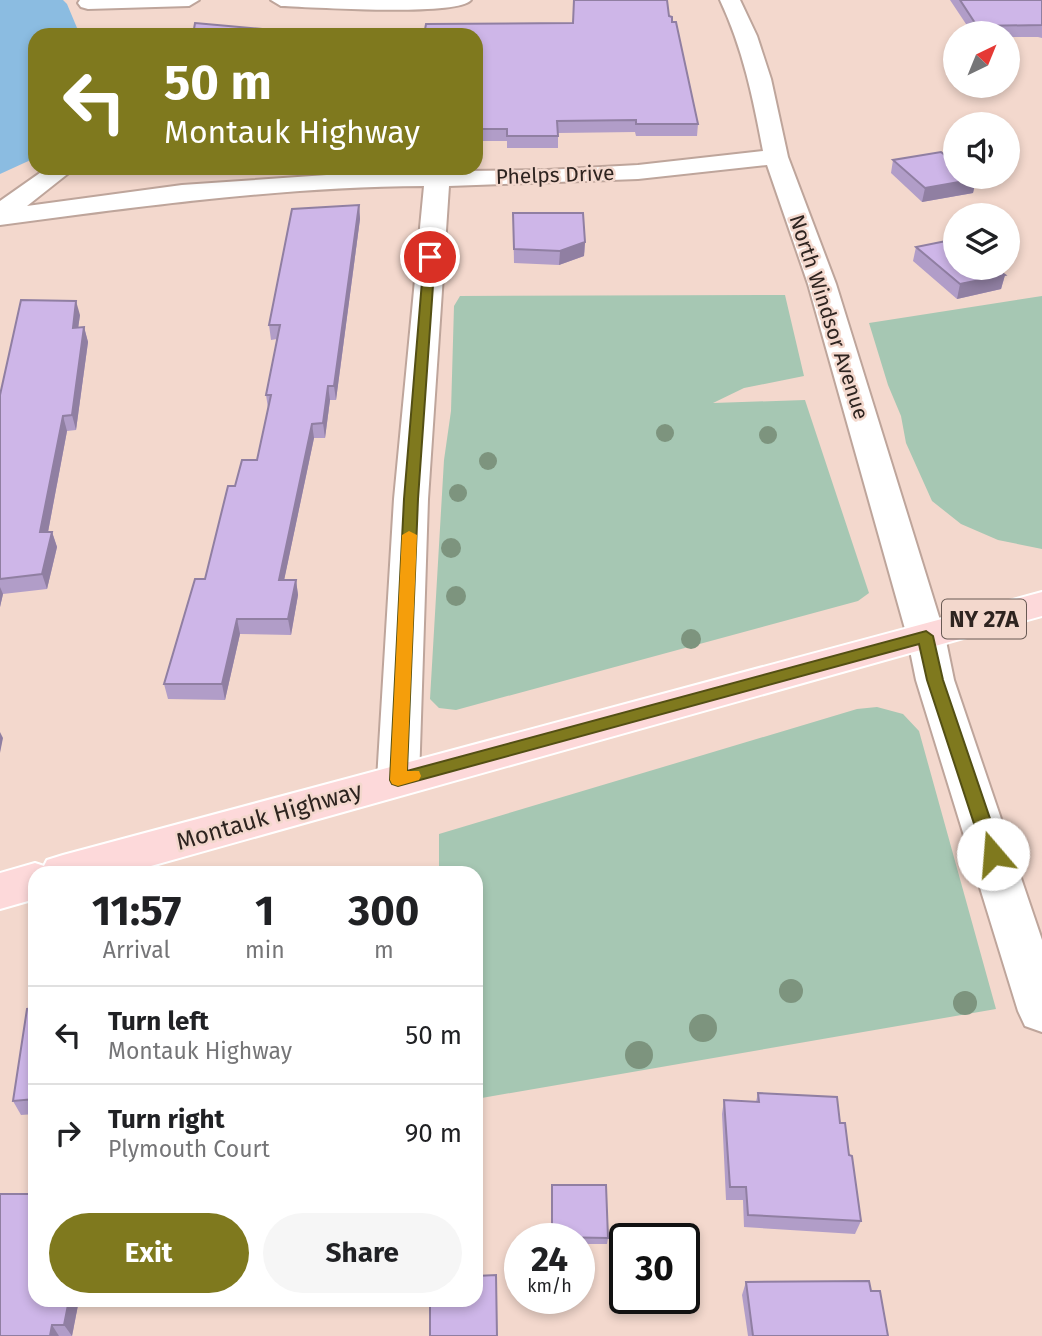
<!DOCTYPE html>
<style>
:root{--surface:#fff;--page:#f6f6f6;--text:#202124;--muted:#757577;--line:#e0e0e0;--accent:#7f791e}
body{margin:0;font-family:"Fira Sans",sans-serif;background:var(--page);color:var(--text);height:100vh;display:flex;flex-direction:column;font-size:26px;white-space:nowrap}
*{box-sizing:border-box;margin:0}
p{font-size:23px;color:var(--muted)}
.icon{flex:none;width:38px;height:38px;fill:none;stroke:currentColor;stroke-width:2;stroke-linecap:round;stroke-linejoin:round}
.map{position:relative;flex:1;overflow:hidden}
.panel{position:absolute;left:28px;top:866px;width:455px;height:441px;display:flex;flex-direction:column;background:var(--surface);border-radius:21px;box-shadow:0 4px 10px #0003}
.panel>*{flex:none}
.hud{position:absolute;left:28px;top:28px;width:455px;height:147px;border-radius:21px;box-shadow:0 4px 10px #0003;background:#7f791e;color:#fff;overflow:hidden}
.needle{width:46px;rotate:43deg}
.tools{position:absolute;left:943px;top:21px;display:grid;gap:14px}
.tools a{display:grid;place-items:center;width:77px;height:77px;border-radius:50%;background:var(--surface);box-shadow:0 4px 10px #0003;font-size:35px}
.speed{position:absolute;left:504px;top:1223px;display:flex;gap:14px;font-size:35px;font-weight:700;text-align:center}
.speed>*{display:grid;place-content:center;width:91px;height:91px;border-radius:50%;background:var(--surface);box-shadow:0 4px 10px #0003;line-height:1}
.speed small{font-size:18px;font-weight:400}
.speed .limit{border:4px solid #111;border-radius:10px;background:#fff;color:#111}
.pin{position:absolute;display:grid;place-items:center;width:60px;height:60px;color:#fff;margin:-30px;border:4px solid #fff;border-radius:50%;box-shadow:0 2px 7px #0007}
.me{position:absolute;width:77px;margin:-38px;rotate:342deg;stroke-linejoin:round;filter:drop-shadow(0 0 5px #0008)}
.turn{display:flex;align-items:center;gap:24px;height:147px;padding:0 21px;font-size:32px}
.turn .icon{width:91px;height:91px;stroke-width:2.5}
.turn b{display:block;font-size:49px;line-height:60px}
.eta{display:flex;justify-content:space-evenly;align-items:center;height:119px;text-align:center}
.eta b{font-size:42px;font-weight:700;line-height:49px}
.button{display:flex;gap:14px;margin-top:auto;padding:14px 21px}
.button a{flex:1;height:80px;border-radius:42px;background:var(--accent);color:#fff;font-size:28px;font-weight:700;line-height:80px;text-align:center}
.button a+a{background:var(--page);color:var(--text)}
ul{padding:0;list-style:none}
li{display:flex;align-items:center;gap:21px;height:98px;padding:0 21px;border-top:2px solid var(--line)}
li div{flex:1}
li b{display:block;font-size:26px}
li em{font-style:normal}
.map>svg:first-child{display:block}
.green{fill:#a6c7b3}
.water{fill:#8bbce1}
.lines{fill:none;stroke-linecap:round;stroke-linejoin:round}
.minor-casing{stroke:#bea59b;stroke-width:4}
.major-casing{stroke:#fff;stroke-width:4}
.minor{fill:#fff;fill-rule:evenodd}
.major{fill:#fdd9da;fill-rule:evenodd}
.tree{fill:#7d947e}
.wall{fill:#b19dc8}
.shaded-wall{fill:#907fa2}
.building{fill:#ceb6e8;stroke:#907fa2;stroke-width:2}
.route{fill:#7f791e;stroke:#534f14;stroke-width:2}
.slow{fill:#f59e0b}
.labels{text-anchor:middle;stroke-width:5;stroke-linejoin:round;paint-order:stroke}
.far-street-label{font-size:21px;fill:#2e2420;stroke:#f3d8cd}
.shield{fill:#f3d8cd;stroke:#695a54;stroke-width:2}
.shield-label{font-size:23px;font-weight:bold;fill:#2e2420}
.street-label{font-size:24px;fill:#2e2420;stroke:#f3d8cd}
</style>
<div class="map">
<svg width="1042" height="1336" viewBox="0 0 1042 1336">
<rect width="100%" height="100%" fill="#f3d8cd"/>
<!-- green -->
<g class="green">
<path d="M785,295L804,376L744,388L713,403L805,400L869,593L858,601L456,710L439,708L430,699L444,460L451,411L454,306L460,296Z"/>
<path d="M1042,296V549L998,540L961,524L932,501L906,443L901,416L888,385L869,323Z"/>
<path d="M877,707L903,714L919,731L996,1009L476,1099V873H439V834L857,709Z"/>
</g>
<!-- water -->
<path class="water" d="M0,0H63L67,4L80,35H35V158L0,174Z"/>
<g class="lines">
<defs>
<g id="minor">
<path d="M80,0H199L189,6L88,9L81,7L78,3Z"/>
<path d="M271,0H471C458,17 309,7 281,6Z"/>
<path d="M720,0H740L757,36L771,79L788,157L836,284L945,636L954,680L1042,940V1032L1025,1026L1018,1011L916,680L907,636L808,284L767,165L638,179L449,186L428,499L419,780L413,791L398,796L383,791L377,780L394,499L424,186C282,187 141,206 0,225V201L47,168H75L27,206L182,185L370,172L547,170L638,165L763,151C753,98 743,49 720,0Z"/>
</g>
<path id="major" d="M1042,592V616L126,873H35V899L0,909V873L35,863L44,866L47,860L63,855Z"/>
</defs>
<!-- minor casing -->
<use href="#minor" class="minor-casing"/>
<!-- major casing -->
<use href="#major" class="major-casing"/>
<!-- minor -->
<use href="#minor" class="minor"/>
<!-- major -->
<use href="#major" class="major"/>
</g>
<!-- trees -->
<g class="tree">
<circle cx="665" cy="433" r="9"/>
<circle cx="768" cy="435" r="9"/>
<circle cx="488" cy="461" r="9"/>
<circle cx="458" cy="493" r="9"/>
<circle cx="451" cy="548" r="10"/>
<circle cx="456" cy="596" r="10"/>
<circle cx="691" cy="639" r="10"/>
<circle cx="791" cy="991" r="12"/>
<circle cx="965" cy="1003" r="12"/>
<circle cx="703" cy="1028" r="14"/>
<circle cx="639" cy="1055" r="14"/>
</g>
<!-- wall -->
<g class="wall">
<path d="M950,0H1042V38L1038,37H1008V33H972Z"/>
<path d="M669,16L672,22L698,124L697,136H636L635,132L558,133V148H507V141H476V35L573,23Z"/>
<path d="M893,160L976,179L973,193L922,202L891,173Z"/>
<path d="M359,205L360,219L336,400H330L325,438H314L284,580H296L298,595L291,635L240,634L225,700L168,699L164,684L205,579L235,486L257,460L268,408L266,395L277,339L271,340L269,325Z"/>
<path d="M513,213L585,242L584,256L559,265L514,263Z"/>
<path d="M916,247L1005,275L1001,289L957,299L913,261Z"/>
<path d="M80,315L78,328L84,327L88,342L76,430L67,431L48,532H52L57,547L47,589L3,594L0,607V395Z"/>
<path d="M35,1008V1114L21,1115L13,1101Z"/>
<path d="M758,1093L840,1123L849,1155L861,1221L855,1234L744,1227L743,1200H726L722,1114L724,1100L756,1102Z"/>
<path d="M552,1185L608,1238L607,1244H579V1239H552Z"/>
<path d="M746,1282L871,1291L888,1336H748L742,1295Z"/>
<path d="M35,1300H79L72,1336H0Z"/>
</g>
<!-- shaded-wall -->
<g class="shaded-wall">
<path d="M976,179L973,193L922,202L925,188Z"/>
<path d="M359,205L360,219L336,400L334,386Z"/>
<path d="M585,242L584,256L559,265L560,251Z"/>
<path d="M1005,275L1001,289L957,299L960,284Z"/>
<path d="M76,301L80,315L76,343L73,328Z"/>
<path d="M84,327L88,342L76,430L72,415Z"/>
<path d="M328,386L330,400L325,438L323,423Z"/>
<path d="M63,416L67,431L45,548L40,532Z"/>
<path d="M312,424L314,438L281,595L279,580Z"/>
<path d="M52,532L57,547L47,589L42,574Z"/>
<path d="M296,580L298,595L291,635L288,619Z"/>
<path d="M0,587L3,594L0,607Z"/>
<path d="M237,619L240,634L225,700L222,684Z"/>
<path d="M0,732L3,738L0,753Z"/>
<path d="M69,1300H79L72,1336L64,1325Z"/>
<path d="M52,1325L59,1336H50Z"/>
</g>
<!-- building -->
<g class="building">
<path d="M574,0H667L669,16L672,17V22H676L698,124H636V120L557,121L558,136H507V129H476V35H424L426,24L573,23Z"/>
<path d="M960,0H1042V25L977,26Z"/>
<path d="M195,23L263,29L257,35H193Z"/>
<path d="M941,152L956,164V177H973L976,179L925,188L893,160Z"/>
<path d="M359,205L334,386H328L323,423L312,424L279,580H296L288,619H237L222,684H164L195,579H205L228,486H235L242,460H257L271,395H266L280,325H269L292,209Z"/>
<path d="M513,213H583L585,242L560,251L514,249Z"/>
<path d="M956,239V268H995L1005,275L960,284L916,247Z"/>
<path d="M21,300L76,301L73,328L84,327L72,415L63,416L40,532H52L42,574L0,579V395Z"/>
<path d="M35,1008V1099L13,1101L27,1009Z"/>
<path d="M758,1093L837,1097L840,1123H845L849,1155L852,1156L861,1221L748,1215L746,1187H730L724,1100L759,1102Z"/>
<path d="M552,1185H606L608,1238L552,1237Z"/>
<path d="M0,1194H35V1300H69L64,1325H52L50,1336H0Z"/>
<path d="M496,1275L497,1336H430V1300H476V1276Z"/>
<path d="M869,1281L871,1291H880L888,1336H753L746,1282Z"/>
</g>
<!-- route -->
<path class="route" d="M430,253L435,257L418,499L407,771L926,631L933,636L943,680L1002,854L999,859L993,862L987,859L984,854L927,680L919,644L398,786L392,784L390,780L404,499L424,257Z"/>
<!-- slow -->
<path class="slow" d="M409,531L417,535L407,771H419L421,776L419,780L398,786L392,784L390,780L402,535Z"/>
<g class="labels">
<!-- far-street labels -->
<g class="far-street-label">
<text transform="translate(555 175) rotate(-2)" y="7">Phelps Drive</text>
<text transform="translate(829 317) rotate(72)" y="7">North Windsor Avenue</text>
</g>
<!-- shield labels -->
<rect class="shield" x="942" y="599.5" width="84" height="39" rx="5"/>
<g class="shield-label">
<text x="984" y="627">NY 27A</text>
</g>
<!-- street labels -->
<g class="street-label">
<text transform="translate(269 816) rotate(-16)" y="8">Montauk Highway</text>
</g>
</g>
</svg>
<div class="tools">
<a><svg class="needle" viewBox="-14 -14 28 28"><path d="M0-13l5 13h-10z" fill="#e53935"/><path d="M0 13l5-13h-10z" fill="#757577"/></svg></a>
<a><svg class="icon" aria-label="sound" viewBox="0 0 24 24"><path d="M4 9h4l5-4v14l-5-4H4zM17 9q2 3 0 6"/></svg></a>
<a><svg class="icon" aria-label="layers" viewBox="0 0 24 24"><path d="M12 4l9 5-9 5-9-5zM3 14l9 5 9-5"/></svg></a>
</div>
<div class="speed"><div>24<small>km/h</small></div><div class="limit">30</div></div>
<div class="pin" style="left:430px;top:257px;background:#d93025"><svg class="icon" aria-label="arrive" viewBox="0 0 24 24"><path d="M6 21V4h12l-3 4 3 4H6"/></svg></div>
<svg class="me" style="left:993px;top:854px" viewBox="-20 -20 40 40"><circle r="19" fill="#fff"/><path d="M0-13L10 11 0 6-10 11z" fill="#7f791e"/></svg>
<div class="hud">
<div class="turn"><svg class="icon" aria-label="left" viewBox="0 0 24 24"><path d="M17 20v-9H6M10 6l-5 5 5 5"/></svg><div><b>50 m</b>Montauk Highway</div></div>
</div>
<section class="panel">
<div class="eta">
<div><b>11:57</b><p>Arrival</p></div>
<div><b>1</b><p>min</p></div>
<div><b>300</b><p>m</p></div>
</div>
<ul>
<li><svg class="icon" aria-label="left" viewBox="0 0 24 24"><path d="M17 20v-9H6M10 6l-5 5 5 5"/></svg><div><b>Turn left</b><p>Montauk Highway</p></div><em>50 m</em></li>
<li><svg class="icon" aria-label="right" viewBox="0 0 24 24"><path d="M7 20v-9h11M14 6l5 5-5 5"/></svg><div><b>Turn right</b><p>Plymouth Court</p></div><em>90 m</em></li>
</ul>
<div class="button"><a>Exit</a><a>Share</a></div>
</section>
</div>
